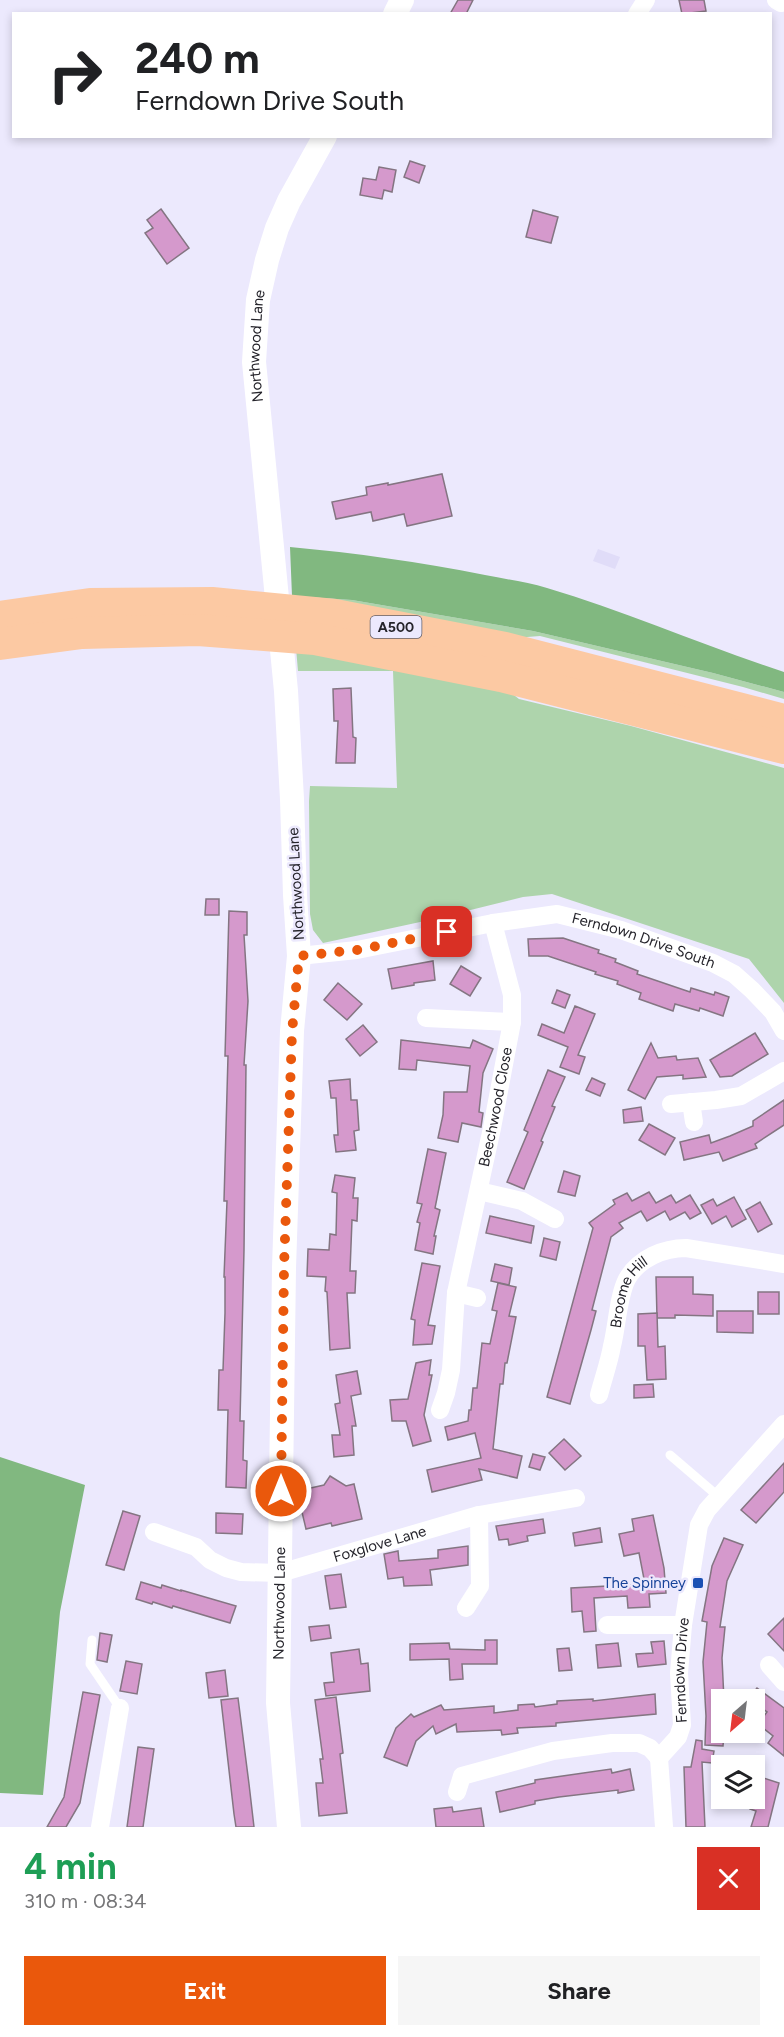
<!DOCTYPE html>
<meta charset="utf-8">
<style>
:root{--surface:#fff;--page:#f6f6f6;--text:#202124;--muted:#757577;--accent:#ea580c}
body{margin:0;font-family:Figtree,sans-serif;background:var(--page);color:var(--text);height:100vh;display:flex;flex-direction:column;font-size:22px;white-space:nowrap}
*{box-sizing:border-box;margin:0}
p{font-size:20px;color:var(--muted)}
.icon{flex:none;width:33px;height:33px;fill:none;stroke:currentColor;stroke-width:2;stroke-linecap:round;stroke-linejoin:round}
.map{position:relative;height:1827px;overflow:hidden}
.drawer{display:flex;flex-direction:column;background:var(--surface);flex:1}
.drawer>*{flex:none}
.top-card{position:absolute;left:12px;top:12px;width:760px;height:126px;border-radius:0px;box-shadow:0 3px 9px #0003;background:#fff;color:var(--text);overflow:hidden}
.needle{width:39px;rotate:208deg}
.controls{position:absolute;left:711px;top:1689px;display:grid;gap:12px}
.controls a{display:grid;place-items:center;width:54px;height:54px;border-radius:0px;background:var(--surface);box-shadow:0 3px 9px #0003;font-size:30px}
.pin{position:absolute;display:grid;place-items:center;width:51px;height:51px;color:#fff;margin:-26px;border-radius:12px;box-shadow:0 3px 9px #0006}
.me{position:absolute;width:66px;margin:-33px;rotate:0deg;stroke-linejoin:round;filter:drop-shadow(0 0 4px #0008)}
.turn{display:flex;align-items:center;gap:21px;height:126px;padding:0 24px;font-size:27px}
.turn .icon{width:78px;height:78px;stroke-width:2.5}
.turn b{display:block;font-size:42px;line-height:51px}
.round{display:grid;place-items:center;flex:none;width:63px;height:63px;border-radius:0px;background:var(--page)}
.summary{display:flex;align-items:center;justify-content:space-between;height:102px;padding:0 24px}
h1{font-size:36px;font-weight:700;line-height:45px;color:#1e9e55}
.action{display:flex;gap:12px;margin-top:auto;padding:12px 24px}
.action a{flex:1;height:69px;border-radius:0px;background:var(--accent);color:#fff;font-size:24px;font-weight:700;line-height:69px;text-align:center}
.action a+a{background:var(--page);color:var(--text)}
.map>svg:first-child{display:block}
.built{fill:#e0dcf8}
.green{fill:#aed4ac}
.forest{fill:#81b880}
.building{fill:#d599cc;stroke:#847582;stroke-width:1.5}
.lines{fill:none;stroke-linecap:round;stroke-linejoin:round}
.lane{stroke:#fff;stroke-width:9}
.street{stroke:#fff;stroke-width:18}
.secondary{stroke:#fff;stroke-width:24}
.highway{stroke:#fcc9a3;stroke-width:32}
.route{stroke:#ea580c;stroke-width:10;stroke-dasharray:0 18}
.transit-dot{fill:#1a4fb4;stroke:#ece9fd;stroke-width:2}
.labels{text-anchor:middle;stroke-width:5;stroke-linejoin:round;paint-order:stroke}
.shield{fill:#ece9fd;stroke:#615f6a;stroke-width:1.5}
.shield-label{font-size:14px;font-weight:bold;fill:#25242b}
.street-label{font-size:15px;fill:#25242b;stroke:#ece9fd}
.transit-label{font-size:15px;fill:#164399;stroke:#ece9fd;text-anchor:end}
</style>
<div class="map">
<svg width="784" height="1827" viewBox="0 0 784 1827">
<rect width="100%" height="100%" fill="#ece9fd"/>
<!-- built -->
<path class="built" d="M598,549L620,557L615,569L593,561Z"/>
<!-- green -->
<g class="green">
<path d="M292,596L352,600L533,631L713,673L784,692V699L743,687L540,636L514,638Z"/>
<path d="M296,648L502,686L519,699L631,726L784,768V1003L749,959L552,894L523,897L434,919L323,943L313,930L310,914L309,801L310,786L397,788L393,671H298Z"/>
</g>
<!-- forest -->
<g class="forest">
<path d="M290,547C356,553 420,562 485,575C505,579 527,582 547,588C627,612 705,646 784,672V692L713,673L533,631L352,600L292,596Z"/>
<path d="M0,1457L85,1485L60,1612L43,1795L0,1793Z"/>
</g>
<!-- building -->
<g class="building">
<path d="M458,0H473L466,14H450Z"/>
<path d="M679,0H704L706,11L682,14Z"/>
<path d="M410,161L425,166L419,183L404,177Z"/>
<path d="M379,167L396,170L392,192L384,190L382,199L360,195L363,178L376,180Z"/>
<path d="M161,209L189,248L167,264L145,233L153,228L147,220Z"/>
<path d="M533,210L558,217L551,243L526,237Z"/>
<path d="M442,474L452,516L407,526L404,514L373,521L371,512L336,519L332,502L367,495L366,487L388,483V485Z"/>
<path d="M351,688L353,737L356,738L355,763H336L338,721H334L333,689Z"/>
<path d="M206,899H219V915H205Z"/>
<path d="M229,911L247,912V935H244L248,1001L244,1065H246L244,1250L240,1421H244L243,1460L247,1461L246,1488L226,1487L228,1410H218L219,1370H223L225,1313V1277H224L227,1201H224L228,1056H225Z"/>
<path d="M563,938L599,950L598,953L616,959L615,962L638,971L637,974L690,992L691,988L714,995L715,992L729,997L723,1016L700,1008L699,1011L675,1004L673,1011L639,999L641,993L617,984L618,981L595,974L596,972L548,956H529L528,939Z"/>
<path d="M433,961L435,980L414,983V985L392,989L388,969Z"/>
<path d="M461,966L481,978L470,996L450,984Z"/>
<path d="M338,983L362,1004L347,1020L324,1000Z"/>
<path d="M557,990L570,995L565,1008L552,1003Z"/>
<path d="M575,1006L595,1014L578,1055L585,1057L579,1074L560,1067L568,1047L538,1035L542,1024L564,1033Z"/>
<path d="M363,1025L377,1042L360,1056L346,1039Z"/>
<path d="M755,1033L768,1054L732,1076L720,1077L710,1060Z"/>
<path d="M401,1040L470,1048L473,1040L493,1049L483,1073L479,1112L483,1113L481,1127L462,1123L458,1142L438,1138L443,1115L444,1092H467L470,1066L417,1060L416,1070L399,1069Z"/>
<path d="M651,1043L658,1058L676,1056L677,1060L698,1058L706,1077L683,1079V1075L657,1077L645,1099L628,1090Z"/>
<path d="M548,1070L565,1077L552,1106L555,1107L541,1141L543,1142L524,1189L507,1182L528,1132L524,1130Z"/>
<path d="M592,1078L605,1084L600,1096L586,1090Z"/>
<path d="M350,1079L351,1100H357L359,1130L354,1131L356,1150L336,1152L334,1135H338L336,1098H331L329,1081Z"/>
<path d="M784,1100V1125L755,1144L757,1148L723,1161L719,1152L684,1160L680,1142L709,1135L711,1143L730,1136L753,1126V1121Z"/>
<path d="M641,1107L643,1121L624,1123L623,1110Z"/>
<path d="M649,1124L675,1138L665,1155L639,1140Z"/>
<path d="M428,1149L446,1153L435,1208L440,1210L434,1236H436L433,1254L415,1250L420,1223L417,1222L422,1204L417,1203Z"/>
<path d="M564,1171L580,1176L575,1196L558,1192Z"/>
<path d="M335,1175L355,1178L353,1198H358L357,1221L352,1220L350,1271H356L355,1293H347L350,1348L330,1350L327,1292L325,1291L326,1277L307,1276L308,1249L329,1250L330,1234L336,1235L337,1193L332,1192Z"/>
<path d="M649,1192L656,1203L671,1195L676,1203L690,1195L701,1213L690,1219L685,1212L670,1220L665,1211L647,1221L641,1211L619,1223L623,1228L611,1237L592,1310L596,1311L591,1330L570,1404L547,1397L593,1228L589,1223L615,1204L613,1200L627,1193L632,1201Z"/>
<path d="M734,1197L746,1219L732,1227L726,1216L712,1224L701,1205L713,1199L717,1206Z"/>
<path d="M760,1202L772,1224L758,1232L746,1210Z"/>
<path d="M490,1216L534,1226L531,1243L486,1233Z"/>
<path d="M544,1238L560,1242L556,1260L540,1256Z"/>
<path d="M422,1263L440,1266L428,1325L435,1326L432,1344L413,1345L415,1320L411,1319Z"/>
<path d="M495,1264L512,1268L509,1285L491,1281Z"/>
<path d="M656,1277H693V1294L713,1295V1316L675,1315V1318H657Z"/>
<path d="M498,1283L516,1287L509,1316L516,1317L507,1363H505L503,1384H500L493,1449L522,1456L517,1478L479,1469L482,1480L432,1492L427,1470L481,1458L475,1433L448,1440L445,1427L468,1421L469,1410H471L473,1388H477L482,1343L490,1344L497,1311L492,1310Z"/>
<rect x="758" y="1292" width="21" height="22"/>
<path d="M717,1311H753V1333L717,1332Z"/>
<path d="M657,1313L658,1347L665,1346L666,1379L647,1380L645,1346H638V1314Z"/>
<path d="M431,1360L429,1375H432L424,1415L431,1441L413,1446L406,1421H392L390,1400L408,1399L416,1363Z"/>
<path d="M357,1371L361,1394L351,1396L356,1426H352L354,1455L334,1457L332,1435H340L335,1404L340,1403L336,1375Z"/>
<path d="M653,1384L654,1397L634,1398V1385Z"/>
<path d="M564,1439L581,1456L565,1470L549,1453Z"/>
<path d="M533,1454L545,1457L540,1470L529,1467Z"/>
<path d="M784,1463V1492L756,1523L741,1510Z"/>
<path d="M330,1476L346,1486L354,1484L362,1519L332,1526L331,1523L306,1529L297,1491L324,1485Z"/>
<path d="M123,1511L140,1516L124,1570L106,1565Z"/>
<path d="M216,1513L243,1514L242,1534L216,1533Z"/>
<path d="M653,1515L664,1568L666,1593L649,1594L650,1607L628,1608L627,1596L594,1598L596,1631L584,1632L582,1611L572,1612L571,1588L645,1584L639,1553L624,1556L619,1534L634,1531L632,1519Z"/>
<path d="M543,1519L545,1533L527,1536L528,1541L509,1545L508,1539L499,1540L496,1526Z"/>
<path d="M600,1528L602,1542L575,1546L573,1533Z"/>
<path d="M724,1538L743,1545L727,1581L720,1627H725L722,1658L724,1700H722V1733H724L723,1746L705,1745L706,1716L703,1662L707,1622L702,1621L712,1566Z"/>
<path d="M468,1546V1565L430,1570L432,1585L404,1586L403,1577L388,1579L384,1554L398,1551L399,1561L438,1558V1550Z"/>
<path d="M341,1574L346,1607L330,1609L325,1576Z"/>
<path d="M141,1582L161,1588L162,1585L181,1591V1590L236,1606L230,1623L173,1606L172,1608L153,1602L152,1604L136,1599Z"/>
<path d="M784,1618V1651L768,1634Z"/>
<path d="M329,1625L331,1638L311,1641L309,1627Z"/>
<path d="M100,1633L112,1635L107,1662L97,1660Z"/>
<path d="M485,1640H497V1664H462L463,1679L450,1680L449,1659L410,1660V1644L449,1643L450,1649L485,1650Z"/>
<path d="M664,1641L666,1664L638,1667L636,1654L653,1653L651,1642Z"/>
<path d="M618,1643L621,1666L598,1668L596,1645Z"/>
<path d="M569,1648L572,1670L559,1671L557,1649Z"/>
<path d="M359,1649L361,1664L368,1663L370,1691L326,1696L324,1683L334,1682L331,1653Z"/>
<path d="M126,1661L142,1664L137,1694L120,1691Z"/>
<path d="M225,1670L228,1696L209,1698L206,1673Z"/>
<path d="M757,1688L784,1708V1756L768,1743L773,1736L758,1724L767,1712L754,1702V1700L749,1698Z"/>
<path d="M83,1692L100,1695L80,1803L66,1827H47L64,1797Z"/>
<path d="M655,1694L656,1714L556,1723V1726L517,1728L518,1733L502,1735L501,1730L457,1732L456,1724L436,1734L433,1726L416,1741L407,1766L384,1757L396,1728L411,1714L414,1717L441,1705L444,1710L494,1706V1713L518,1710V1705L534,1704L535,1707L557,1704V1701L593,1699V1701Z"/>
<path d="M336,1697L343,1753L340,1754L347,1813L319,1816L316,1783H323L320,1759H323L315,1700Z"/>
<path d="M238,1698L249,1784L254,1827H236L234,1814L221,1700Z"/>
<path d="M696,1740L702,1741V1749L714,1751L712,1763L702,1762L705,1827H686L684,1767H691Z"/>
<path d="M138,1747L154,1749L143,1827H127Z"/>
<path d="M611,1769L612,1773L630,1769L634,1790L618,1793V1790L559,1797L535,1801V1804L500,1812L496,1792L535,1783V1780Z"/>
<path d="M754,1775L779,1783L768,1827H751L756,1811L750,1809L753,1798H754Z"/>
<path d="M452,1807L453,1812L481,1808L484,1827H436L434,1809Z"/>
</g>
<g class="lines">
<!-- lane -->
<g class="lane">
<path d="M670,1455L719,1497"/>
<path d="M92,1640L90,1664L120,1708"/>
</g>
<!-- street -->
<g class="street">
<path d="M776,0L781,3"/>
<path d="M637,14L646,0"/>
<path id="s1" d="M299,956L357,950L493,923L557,914L621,930L713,963L734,974L752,990L773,1012L784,1031"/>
<path d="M426,1018L512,1022"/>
<path d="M691,1102L694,1122"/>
<path d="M671,1104L716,1100L741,1096L784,1071"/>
<path d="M479,1191L522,1201L555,1219"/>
<path d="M456,1293L477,1298"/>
<path id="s2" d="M599,1395C603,1379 609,1363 612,1346C617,1327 618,1296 627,1279C639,1258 664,1248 686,1248L784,1264"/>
<path id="s3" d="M440,1410L446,1393L451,1370L456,1293L492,1128L512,1022V995L493,923"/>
<path id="s4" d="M154,1532L196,1547L210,1560L226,1568L241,1572L280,1573L479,1515L576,1498"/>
<path d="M466,1608L480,1586L479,1515"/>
<path d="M607,1625H683"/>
<path d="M769,1665L784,1682"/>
<path d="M457,1792L462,1776L553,1751L612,1743H639L650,1748L659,1758"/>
<path d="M100,1827L120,1708"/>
<path id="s5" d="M664,1827L659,1758L678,1737L682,1725L679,1673L683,1625L699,1525L707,1510L784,1424"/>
</g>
<!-- secondary -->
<g class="secondary">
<path d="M395,14L402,0"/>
<path id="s6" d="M289,1827L278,1703L284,1268L292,1031L299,956L295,895L292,799L286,691L254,362L258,300L267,260L277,228L289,201L325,136"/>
</g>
<!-- highway -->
<g class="highway">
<path d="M0,617L90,604L212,603L335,615L505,648L784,720"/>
<path d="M0,644L82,633L198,630L315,639L501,676L784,748"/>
</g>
</g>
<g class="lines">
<!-- route -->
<path class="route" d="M281,1491L284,1268L292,1032L299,956L357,950L447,932"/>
</g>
<!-- markers -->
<rect class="transit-dot" x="692" y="1577" width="12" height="12" rx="3"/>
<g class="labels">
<!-- shield labels -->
<rect class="shield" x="370.5" y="616" width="51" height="22" rx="4.5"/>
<g class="shield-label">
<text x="396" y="632">A500</text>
</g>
<!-- street labels -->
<g class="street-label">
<text dy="5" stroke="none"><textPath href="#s6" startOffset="1484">Northwood Lane</textPath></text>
<text transform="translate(296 884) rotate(-93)" y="5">Northwood Lane</text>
<text dy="5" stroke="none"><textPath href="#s1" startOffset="352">Ferndown Drive South</textPath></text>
<text dy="5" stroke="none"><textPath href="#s3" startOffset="309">Beechwood Close</textPath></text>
<text dy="5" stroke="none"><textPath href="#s2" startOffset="108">Broome Hill</textPath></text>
<text dy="5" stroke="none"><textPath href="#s4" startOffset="240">Foxglove Lane</textPath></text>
<text dy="5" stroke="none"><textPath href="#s6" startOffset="224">Northwood Lane</textPath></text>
<text dy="5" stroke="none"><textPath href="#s5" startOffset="165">Ferndown Drive</textPath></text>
</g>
<!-- transit labels -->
<g class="transit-label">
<text x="686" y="1588">The Spinney</text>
</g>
</g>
</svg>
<div class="controls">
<a><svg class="needle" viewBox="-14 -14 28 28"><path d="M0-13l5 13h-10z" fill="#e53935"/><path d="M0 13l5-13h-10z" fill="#757577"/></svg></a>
<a><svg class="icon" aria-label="layers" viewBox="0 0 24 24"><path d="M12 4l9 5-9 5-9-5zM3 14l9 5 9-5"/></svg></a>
</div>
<div class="pin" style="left:447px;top:932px;background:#d93025"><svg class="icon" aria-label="arrive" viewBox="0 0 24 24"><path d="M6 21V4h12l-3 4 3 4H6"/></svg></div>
<svg class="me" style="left:281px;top:1491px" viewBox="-20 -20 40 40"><circle r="17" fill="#ea580c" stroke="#fff" stroke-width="3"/><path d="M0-11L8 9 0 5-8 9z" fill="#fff"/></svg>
<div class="top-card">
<div class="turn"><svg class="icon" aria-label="right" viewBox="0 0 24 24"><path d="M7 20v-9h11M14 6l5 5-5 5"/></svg><div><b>240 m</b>Ferndown Drive South</div></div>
</div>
</div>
<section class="drawer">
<div class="summary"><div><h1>4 min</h1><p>310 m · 08:34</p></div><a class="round" style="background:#d93025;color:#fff"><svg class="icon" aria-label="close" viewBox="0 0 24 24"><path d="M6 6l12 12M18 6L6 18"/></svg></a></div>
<div class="action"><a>Exit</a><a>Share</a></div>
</section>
